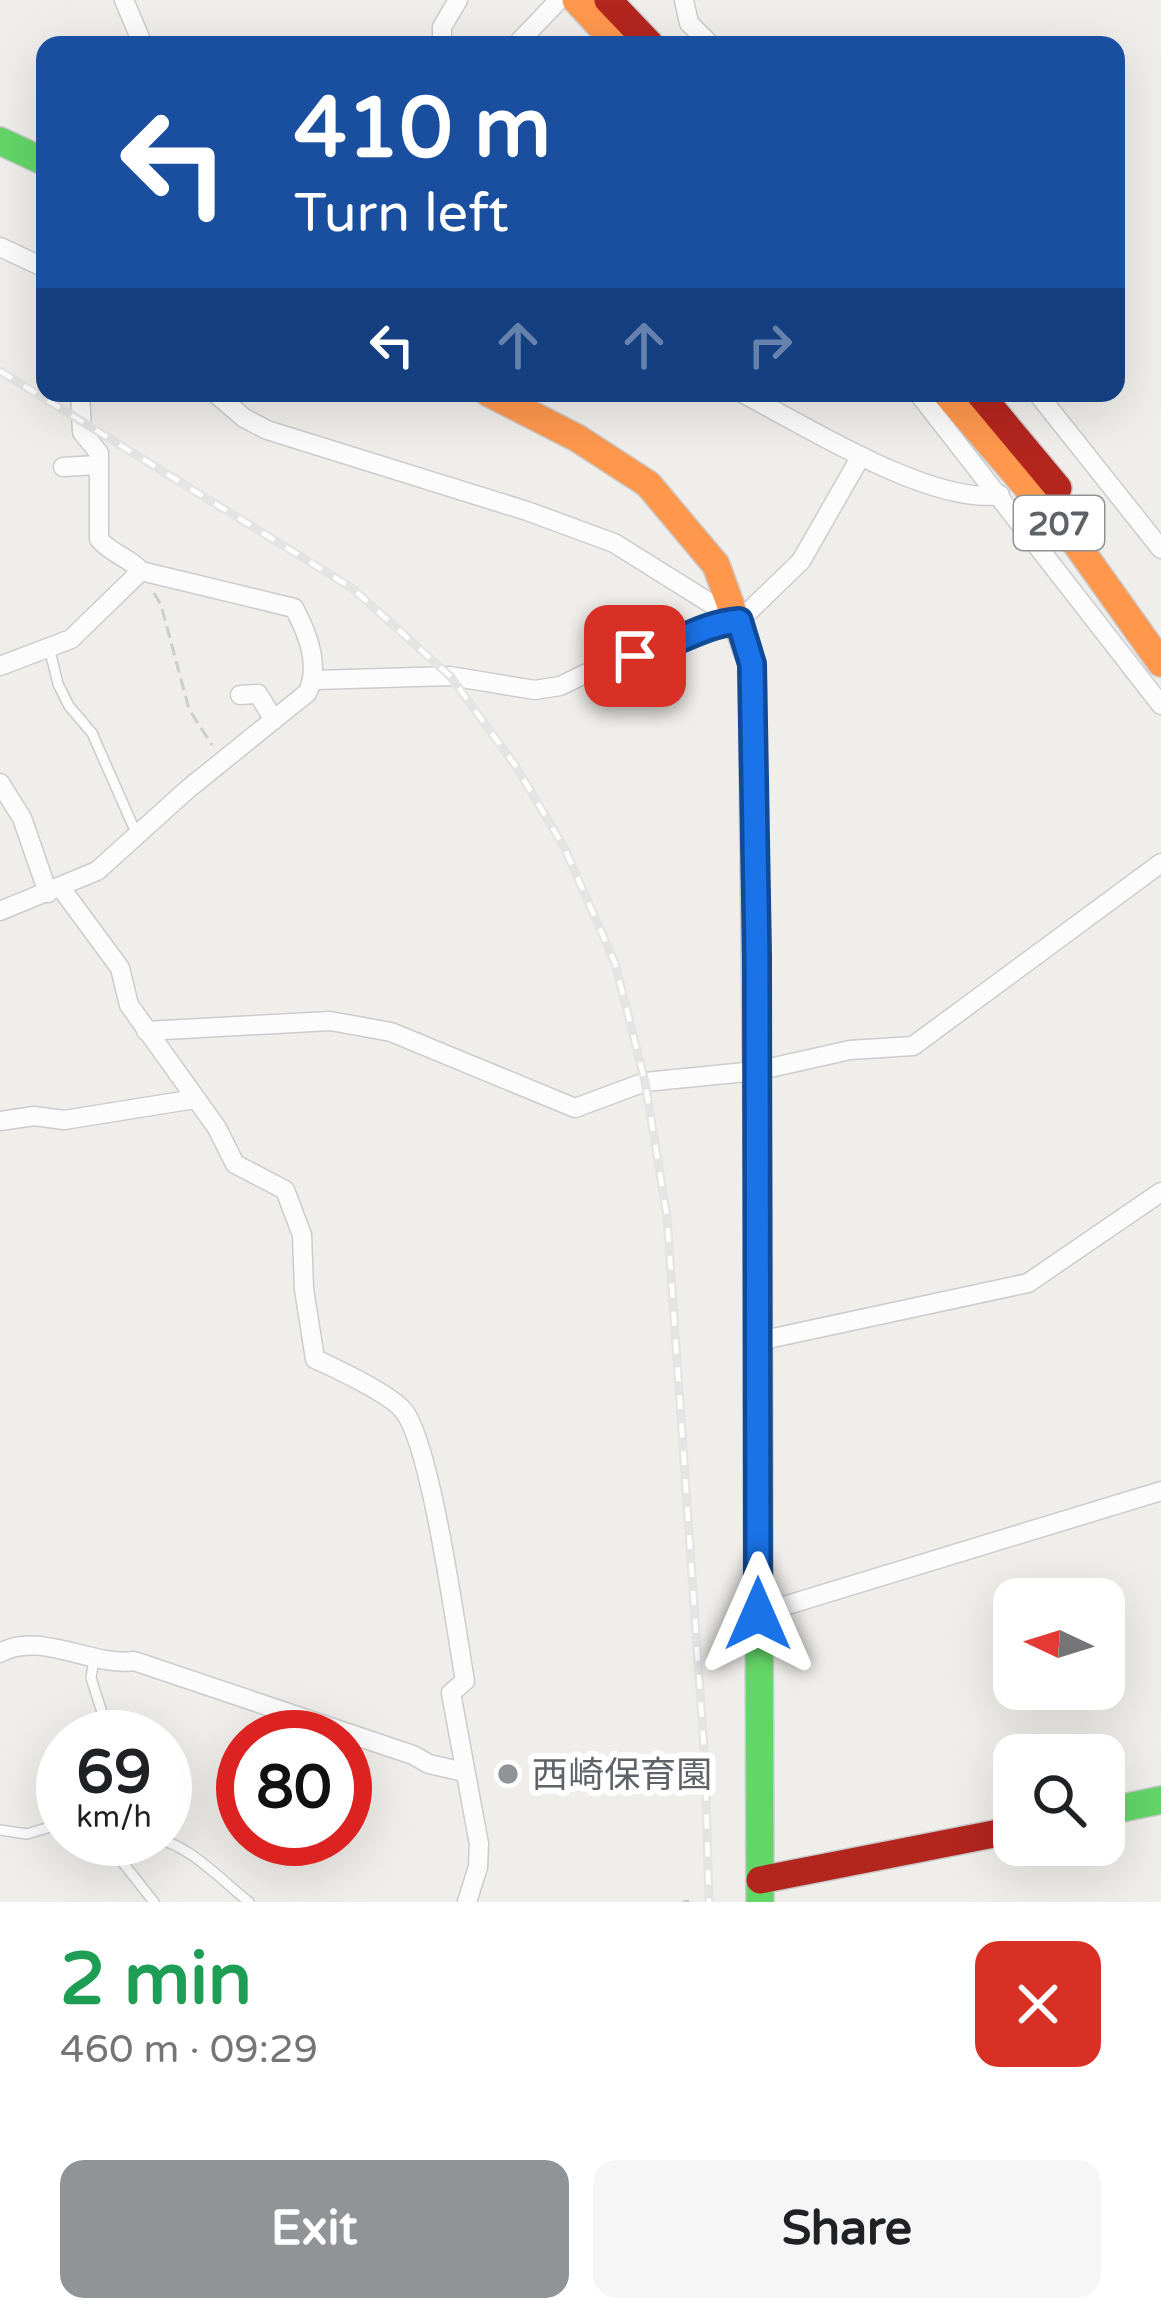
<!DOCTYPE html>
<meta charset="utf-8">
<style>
:root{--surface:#fff;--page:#f6f6f6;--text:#202124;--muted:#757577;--accent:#919496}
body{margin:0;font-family:"Varela Round","Noto Sans JP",sans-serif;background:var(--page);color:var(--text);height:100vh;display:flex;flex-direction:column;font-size:45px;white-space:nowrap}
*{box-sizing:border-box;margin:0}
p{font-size:39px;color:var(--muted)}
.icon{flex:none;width:66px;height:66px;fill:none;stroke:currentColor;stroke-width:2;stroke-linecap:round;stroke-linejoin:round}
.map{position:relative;height:1902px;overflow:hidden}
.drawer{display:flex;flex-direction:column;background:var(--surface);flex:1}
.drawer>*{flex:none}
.banner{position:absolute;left:36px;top:36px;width:1089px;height:366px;border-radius:24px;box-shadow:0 12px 48px #0002;background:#1a4fa0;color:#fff;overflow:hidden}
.needle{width:78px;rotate:274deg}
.fabs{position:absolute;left:993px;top:1578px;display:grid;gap:24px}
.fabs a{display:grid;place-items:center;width:132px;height:132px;border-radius:24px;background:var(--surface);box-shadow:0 12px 48px #0002;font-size:60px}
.speed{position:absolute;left:36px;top:1710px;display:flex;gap:24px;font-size:60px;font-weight:700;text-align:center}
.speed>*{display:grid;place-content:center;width:156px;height:156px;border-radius:50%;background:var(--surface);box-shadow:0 12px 48px #0002;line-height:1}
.speed small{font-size:30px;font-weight:400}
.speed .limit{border:18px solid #d22;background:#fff;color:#111}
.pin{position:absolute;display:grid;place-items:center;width:102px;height:102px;color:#fff;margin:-51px;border-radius:24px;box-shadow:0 6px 18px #0006}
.me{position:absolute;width:132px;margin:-66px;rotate:0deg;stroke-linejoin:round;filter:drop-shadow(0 0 9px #0008)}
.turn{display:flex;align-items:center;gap:42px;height:252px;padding:0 60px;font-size:54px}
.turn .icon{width:156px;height:156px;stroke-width:2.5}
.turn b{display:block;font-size:84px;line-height:102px}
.lanes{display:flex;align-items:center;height:114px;padding:0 60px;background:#0003;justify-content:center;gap:60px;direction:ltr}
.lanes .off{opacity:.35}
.round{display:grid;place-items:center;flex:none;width:126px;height:126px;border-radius:24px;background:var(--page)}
.summary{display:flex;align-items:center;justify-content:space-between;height:204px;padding:0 60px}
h1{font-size:72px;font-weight:800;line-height:90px;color:#1e9e55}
.primary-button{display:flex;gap:24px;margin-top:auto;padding:24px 60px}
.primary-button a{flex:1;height:138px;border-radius:24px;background:var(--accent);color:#fff;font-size:48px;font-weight:800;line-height:138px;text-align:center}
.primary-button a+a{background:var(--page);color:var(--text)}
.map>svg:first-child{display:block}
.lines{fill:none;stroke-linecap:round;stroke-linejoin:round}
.lane-casing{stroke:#cbcccc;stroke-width:12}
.street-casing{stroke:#cbcccc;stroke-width:21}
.fast-casing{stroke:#cacacb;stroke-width:30}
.slow-casing{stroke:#cacacb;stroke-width:30}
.jam-casing{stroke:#cacacb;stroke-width:30}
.path{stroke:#cacfcc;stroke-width:3;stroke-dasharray:12 6;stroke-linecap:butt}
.lane{stroke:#fdfcfc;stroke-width:9}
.street{stroke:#fdfcfc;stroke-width:18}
.fast{stroke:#63d668;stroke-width:27}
.slow{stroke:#ff974d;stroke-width:27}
.jam{stroke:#b3261e;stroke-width:27}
.rail-casing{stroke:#e4e4e4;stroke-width:9}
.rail{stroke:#fff;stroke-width:4.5;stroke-dasharray:14;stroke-linecap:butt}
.route-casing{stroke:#114b97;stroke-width:30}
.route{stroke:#1a73e8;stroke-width:21}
.poi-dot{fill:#919496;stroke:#fff;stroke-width:4.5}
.labels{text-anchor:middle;stroke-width:12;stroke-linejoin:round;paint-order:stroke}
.shield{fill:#fff;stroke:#8f9295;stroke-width:3}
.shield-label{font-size:33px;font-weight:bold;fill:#5f6368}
.poi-label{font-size:36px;fill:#5f6368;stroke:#fff;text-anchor:start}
</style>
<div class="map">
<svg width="1161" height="1902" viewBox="0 0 1161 1902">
<rect width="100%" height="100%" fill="#efeeea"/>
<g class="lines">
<defs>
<g id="lane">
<path d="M49,647L58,684L69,706L92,733L137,835"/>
<path d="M94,1659L91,1678L107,1728L100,1737"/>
<path d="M0,1830L27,1834L63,1823"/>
<path d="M104,1839L154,1902"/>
<path d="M157,1839C191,1846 222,1881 249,1902"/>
</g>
<g id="street">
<path d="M124,0L143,45"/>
<path d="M684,0L689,23L711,45"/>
<path d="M442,45V27L458,0"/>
<path d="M516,45L559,0"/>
<path d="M0,247L45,268"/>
<path d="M215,393L244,418L267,430L527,511L614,543L734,618"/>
<path d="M742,393C806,426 930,505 1000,495"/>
<path d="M918,393L1161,705"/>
<path d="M1037,393L1161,549"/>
<path d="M63,467L97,465"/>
<path d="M0,666L71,639L141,571"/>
<path d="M315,680L450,676L535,690L560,686L612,661L659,651L711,623L739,621L801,561L861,456"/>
<path d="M240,695L258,694L274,720"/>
<path d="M0,783L22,818L48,893"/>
<path d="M61,888L120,968L129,1005L217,1128L235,1164L285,1190L302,1235L304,1289L315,1359C335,1368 390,1394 403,1410C431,1443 456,1630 465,1681L451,1693L479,1844L478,1867L467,1902"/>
<path d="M0,911L97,871L188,789L307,693C321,667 307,632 294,608L141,571C129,557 111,554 99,539V453L82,432L80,393"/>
<path d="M146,1031L330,1021L391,1032L575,1108L645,1082L756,1071L850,1050L913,1046L1161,863"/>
<path d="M0,1121L34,1116L64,1120L195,1099"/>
<path d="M759,1341L1028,1283L1161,1192"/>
<path d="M758,1614L1161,1491"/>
<path d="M0,1653C39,1630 92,1667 134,1661L413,1755L429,1764L464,1772"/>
</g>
<g id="fast">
<path d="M0,141L45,162"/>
<path d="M758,1210L760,1902"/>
<path d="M1104,1812L1161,1800"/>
</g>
<g id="slow">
<path d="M576,0L618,45"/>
<path d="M489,393L577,438L648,484L716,565L752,664L758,1210"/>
<path d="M946,393L1077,545L1161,663"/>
</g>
<g id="jam">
<path d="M608,0L651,45"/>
<path d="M979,393L1058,488"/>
<path d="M760,1880L1014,1830"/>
</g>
</defs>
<!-- lane casing -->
<use href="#lane" class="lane-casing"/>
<!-- street casing -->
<use href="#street" class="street-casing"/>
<!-- fast casing -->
<use href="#fast" class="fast-casing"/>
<!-- slow casing -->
<use href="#slow" class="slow-casing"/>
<!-- jam casing -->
<use href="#jam" class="jam-casing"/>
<!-- path -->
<g class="path">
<path d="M154,593L161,605L189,709L212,745"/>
<path d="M683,1902L689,1901"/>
</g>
<!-- lane -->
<use href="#lane" class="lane"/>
<!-- street -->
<use href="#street" class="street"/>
<!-- fast -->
<use href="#fast" class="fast"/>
<!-- slow -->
<use href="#slow" class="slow"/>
<!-- jam -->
<use href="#jam" class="jam"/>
<defs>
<path id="rail" d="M0,371L352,588L450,676L515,765L564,847L615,963L645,1082L667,1217L705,1763L709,1902"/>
</defs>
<!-- rail casing -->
<use href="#rail" class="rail-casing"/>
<!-- rail -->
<use href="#rail" class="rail"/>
</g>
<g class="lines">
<defs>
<path id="route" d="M635,656C672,647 701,624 739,621L752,664L757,956L758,1614"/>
</defs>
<!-- route casing -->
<use href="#route" class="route-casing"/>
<!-- route -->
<use href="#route" class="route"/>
</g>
<!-- markers -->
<circle class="poi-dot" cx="508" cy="1774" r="12"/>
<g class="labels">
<!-- shield labels -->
<rect class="shield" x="1014" y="496" width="90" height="54" rx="9"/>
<g class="shield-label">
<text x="1059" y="535">207</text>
</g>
<!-- poi labels -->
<g class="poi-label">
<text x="532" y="1787">西崎保育園</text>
</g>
</g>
</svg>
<div class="fabs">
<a><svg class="needle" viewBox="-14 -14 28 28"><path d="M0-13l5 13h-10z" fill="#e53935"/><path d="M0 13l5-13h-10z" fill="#757577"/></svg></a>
<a><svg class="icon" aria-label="search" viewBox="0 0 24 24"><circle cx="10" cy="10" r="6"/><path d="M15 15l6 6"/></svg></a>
</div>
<div class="speed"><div>69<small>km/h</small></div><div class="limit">80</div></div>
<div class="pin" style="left:635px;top:656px;background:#d93025"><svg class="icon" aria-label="arrive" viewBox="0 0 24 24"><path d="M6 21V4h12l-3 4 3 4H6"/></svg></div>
<svg class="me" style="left:758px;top:1614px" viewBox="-20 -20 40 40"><path d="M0-17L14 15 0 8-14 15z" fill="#1a73e8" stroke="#fff" stroke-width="4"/></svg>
<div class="banner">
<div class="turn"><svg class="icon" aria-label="left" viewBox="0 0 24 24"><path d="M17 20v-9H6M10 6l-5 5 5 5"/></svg><div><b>410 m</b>Turn left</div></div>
<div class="lanes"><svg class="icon" aria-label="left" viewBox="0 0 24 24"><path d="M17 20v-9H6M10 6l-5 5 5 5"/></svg><svg class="icon off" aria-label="ahead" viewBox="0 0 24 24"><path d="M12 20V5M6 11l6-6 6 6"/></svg><svg class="icon off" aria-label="ahead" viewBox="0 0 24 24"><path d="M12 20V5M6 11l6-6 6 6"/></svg><svg class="icon off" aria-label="right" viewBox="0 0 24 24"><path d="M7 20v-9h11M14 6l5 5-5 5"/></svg></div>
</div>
</div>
<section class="drawer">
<div class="summary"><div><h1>2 min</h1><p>460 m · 09:29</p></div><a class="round" style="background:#d93025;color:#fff"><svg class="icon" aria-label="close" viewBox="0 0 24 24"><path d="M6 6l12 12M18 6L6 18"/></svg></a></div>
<div class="primary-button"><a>Exit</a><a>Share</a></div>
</section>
